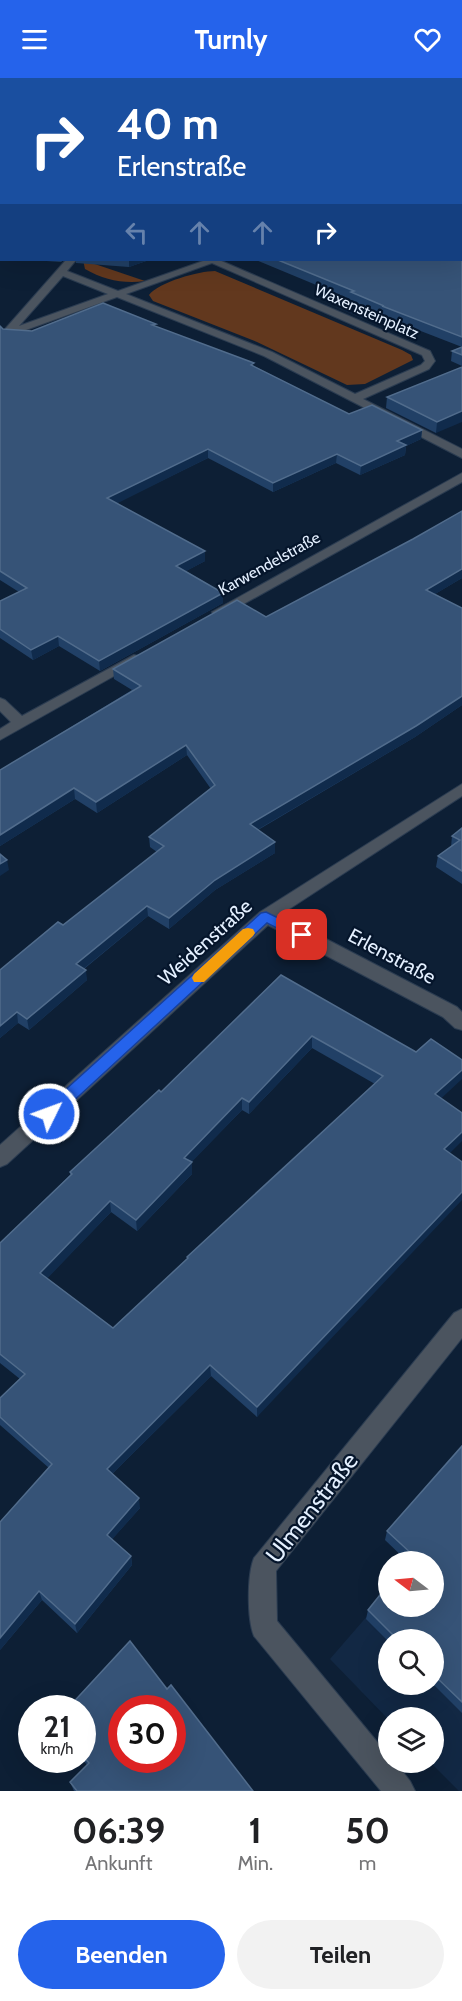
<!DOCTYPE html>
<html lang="de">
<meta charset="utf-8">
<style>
:root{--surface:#fff;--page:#f2f2f2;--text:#202124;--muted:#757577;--accent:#2563eb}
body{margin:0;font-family:Cabin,sans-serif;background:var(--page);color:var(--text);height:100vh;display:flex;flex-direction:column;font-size:22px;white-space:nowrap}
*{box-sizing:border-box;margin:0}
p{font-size:20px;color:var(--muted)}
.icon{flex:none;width:33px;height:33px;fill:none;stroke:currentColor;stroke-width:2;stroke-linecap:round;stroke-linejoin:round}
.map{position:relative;height:1713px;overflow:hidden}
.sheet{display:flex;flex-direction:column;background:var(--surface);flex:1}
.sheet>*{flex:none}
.banner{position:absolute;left:0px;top:0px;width:462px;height:183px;box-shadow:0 6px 24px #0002;background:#1a4fa0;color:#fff;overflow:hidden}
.needle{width:39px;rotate:286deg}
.buttons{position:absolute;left:378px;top:1473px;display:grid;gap:12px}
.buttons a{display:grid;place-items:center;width:66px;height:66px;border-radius:50%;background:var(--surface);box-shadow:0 6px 24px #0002;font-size:30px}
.speed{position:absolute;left:18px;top:1617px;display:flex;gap:12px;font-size:30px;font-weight:700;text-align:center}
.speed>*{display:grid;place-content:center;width:78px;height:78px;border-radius:50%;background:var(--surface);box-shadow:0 6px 24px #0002;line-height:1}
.speed small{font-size:15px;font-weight:400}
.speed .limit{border:9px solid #d22;background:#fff;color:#111}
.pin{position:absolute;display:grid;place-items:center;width:51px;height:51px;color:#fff;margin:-26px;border-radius:12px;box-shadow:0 3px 9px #0006}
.me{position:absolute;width:66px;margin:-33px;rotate:48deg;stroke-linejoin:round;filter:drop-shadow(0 0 4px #0008)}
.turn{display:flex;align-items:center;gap:21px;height:126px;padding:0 18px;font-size:27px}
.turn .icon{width:78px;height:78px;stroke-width:2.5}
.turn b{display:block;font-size:42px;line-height:51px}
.lanes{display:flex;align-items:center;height:57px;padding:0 18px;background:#0003;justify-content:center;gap:30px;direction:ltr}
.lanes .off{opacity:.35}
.eta{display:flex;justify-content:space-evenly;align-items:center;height:102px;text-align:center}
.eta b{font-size:36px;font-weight:700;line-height:42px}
.cta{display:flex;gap:12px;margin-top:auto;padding:12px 18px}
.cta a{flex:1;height:69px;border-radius:36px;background:var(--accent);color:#fff;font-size:24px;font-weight:700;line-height:69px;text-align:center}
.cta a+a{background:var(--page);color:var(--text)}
header{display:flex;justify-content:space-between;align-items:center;height:78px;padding:0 18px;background:var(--accent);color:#fff;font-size:27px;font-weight:700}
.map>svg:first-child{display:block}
.built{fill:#122844;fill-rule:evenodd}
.green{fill:#62381e}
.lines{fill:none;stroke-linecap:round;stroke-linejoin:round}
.minor-casing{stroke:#2b3c51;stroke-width:2}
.secondary-casing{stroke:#2b3c51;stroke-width:2}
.minor{fill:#4b545f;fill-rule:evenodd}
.secondary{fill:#647284;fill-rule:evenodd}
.wall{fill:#214066;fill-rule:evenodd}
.shaded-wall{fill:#102b4c}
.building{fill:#365377;stroke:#516c8c;stroke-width:1.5;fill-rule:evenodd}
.route{fill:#2563eb;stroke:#184099;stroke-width:1.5}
.slow{fill:#f59e0b}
.labels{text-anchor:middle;stroke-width:4.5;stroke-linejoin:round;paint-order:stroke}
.far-street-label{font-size:16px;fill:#e4f0ff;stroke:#05152b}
.street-label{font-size:20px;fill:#e4f0ff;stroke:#05152b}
.near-street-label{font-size:24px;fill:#e4f0ff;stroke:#05152b}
</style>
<header><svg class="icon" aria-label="menu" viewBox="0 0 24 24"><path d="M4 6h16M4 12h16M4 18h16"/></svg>Turnly<svg class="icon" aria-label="heart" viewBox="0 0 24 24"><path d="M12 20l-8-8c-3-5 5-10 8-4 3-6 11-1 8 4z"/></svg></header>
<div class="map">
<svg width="462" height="1713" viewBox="0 0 462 1713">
<rect width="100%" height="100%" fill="#0d1f35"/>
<!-- built -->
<g class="built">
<path d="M371,216L400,228L366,242L336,229Z"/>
<path d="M388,1514V1528H434L462,1540V1713H459L431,1685L434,1684V1640H388V1641L330,1581ZM388,1562H434V1606H388Z"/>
</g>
<!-- green -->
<g class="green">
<path d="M83,182L145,203C124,206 104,202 85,191Z"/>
<path d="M215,193L402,272L411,277L413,282L365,306L347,307L257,264L153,223L149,217C159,204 199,193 215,193Z"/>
</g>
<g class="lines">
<defs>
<g id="minor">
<path d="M66,182H76L67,193L118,213L206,182H219L430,273L435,283L429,291L363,321L462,371V380L264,278L117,219L12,257H4L3,255L6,250ZM212,185L422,277L425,283L421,287L355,316L272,274L126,216ZM63,198L108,216L19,248Z"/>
<path d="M462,395V404L224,537H214L212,534Z"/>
<path d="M134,577L139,578L141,581L139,584L0,662V651L11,644L0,633V620L5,622L22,638Z"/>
<path d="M462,706V718L280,837L457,929L462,934V952L455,950L443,939L268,847L7,1086L0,1089V1067L260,834Z"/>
<path d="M462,1231V1260L276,1493L277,1543L388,1677V1684H395L410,1703L415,1713H381L254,1558C247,1541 247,1497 254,1480L454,1235Z"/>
</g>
<rect id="secondary" x="460" y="8" width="2" height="4"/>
</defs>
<!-- minor casing -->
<use href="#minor" class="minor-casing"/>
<!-- secondary casing -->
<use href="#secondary" class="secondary-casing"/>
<!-- minor -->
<use href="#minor" class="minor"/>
<!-- secondary -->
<use href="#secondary" class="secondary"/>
</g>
<!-- wall -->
<g class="wall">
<path d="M0,0L2,2V179H0Z"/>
<path d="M460,14H462V269L382,238V236L350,224V221L256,182H460Z"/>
<path d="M32,182H64L61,184Z"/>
<path d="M76,182H149L129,189L76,185Z"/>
<path d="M0,248L3,251L32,253L156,249L254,288L349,336L422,352L421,361L406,368L405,377L360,397L336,385L273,414L208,380L116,425L205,473V483L186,493L223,515V525L100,593L59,568L33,582L0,560V523L19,514L0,502Z"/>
<path d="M462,269V288L451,283L452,273Z"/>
<path d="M462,289L436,355L386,330L387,319Z"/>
<path d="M462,433V500L435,516L462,530V627L415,659L258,752L275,764V775L215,812L169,851L148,838L84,891L87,902L29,952L18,945L0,960V892L63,847L157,774L150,769L149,759L211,711L187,677L97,735L75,721L0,768V692L132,612L114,601L113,591L266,539L413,461Z"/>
<path d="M462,750V806L436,789L438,778L451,769L452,758Z"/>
<path d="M281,897L441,1020L449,1075L257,1339L211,1298L112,1396L140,1430L112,1461L131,1478L132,1487L77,1555L42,1522L0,1572L49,1390L0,1347V1320L20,1301L0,1285V1165L70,1097V1094L161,1014ZM312,970L375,1006L187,1179V1181L113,1250L47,1200L111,1134L137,1153L192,1096L191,1084L242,1032L249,1036Z"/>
<path d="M462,1368V1635L433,1606H434V1562H388V1563L366,1541L368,1532L434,1484H408L385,1462L387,1453Z"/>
<path d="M167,1611L253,1713H74L70,1704L87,1687L82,1681V1630Z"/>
</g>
<!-- shaded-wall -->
<g class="shaded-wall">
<path d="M129,182H149L129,189Z"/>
<path d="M462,333V344L436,355L437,344Z"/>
<path d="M422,352L421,361L406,368L405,377L360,397L361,388L397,363Z"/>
<path d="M208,371V380L108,430L107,420Z"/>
<path d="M337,376L336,385L273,414V405Z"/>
<path d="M205,473V483L177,498L176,488Z"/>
<path d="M462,491V500L425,522L426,512Z"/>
<path d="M223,515V525L100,593L99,583Z"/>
<path d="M58,558L59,568L33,582L31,572Z"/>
<path d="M462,618V627L415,659L250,756V746Z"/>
<path d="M186,667L187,677L97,735L96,724Z"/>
<path d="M74,710L75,721L0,768V757Z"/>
<path d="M275,764V775L215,812L169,851V840L215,802Z"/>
<path d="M7,782L9,792L0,798V786Z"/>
<path d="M147,828L148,838L77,896L76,886Z"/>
<path d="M86,892L87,902L29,952L27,941Z"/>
<path d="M17,934L18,945L0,960V948Z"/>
<path d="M312,958V970L249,1036V1024Z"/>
<path d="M462,992V1001L433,1028L435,1016Z"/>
<path d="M242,1020V1032L185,1091L184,1080Z"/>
<path d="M462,1054V1063L442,1083L444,1071Z"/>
<path d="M192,1084V1096L137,1153L136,1142Z"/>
<path d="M462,1114V1122L257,1339V1329Z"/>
<path d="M110,1123L111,1134L42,1206L40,1195Z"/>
<path d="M210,1287L211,1298L108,1400L107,1391Z"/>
<path d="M139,1420L140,1430L108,1466L107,1457Z"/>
<path d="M131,1478L132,1487L77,1555L75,1546Z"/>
<path d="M39,1513L42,1522L0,1572V1560Z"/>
</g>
<!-- building -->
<g class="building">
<path d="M0,0H403L410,2H2V55H0Z"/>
<rect x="460" y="14" width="2" height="50"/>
<rect x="0" y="63" width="2" height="107"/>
<path d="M460,72H462V259L382,228H384L351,214L354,213L278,182H460Z"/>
<path d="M103,225L156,246L152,247L254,285L251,287L349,336L372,327L422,352L397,363L406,367L361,388L337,376L273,405L208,371L107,420L205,473L176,488L223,515L99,583L58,558L31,572L0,551V523L27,510L0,493V248L3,251L32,253Z"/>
<path d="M462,269V277L452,273Z"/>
<path d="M462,289V333L437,344L387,319Z"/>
<path d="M462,433V491L426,512L462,530V618L416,648L250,746L275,764L215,802L169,840L147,828L76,886L86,892L27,941L17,934L0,948V892L58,844L63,847L164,768L149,759L215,707L186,667L96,724L74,710L0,757V692L141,608L113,591L237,522L266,539L413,461Z"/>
<path d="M462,750V793L438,778L460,762L452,758Z"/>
<path d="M0,776L7,782L0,786Z"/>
<path d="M281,897L416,974L431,961L462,982V992L435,1016L462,1035V1054L444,1071L462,1084V1114L257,1329L210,1287L107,1391L139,1420L107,1457L131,1478L75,1546L39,1513L0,1560V1444L52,1386L0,1339V1320L25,1296L0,1276V1165L72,1096L70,1094L159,1012L161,1014ZM312,958L383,998L187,1179L188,1180L113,1250L40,1195L110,1123L136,1142L192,1084L184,1080L242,1020L249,1024Z"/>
<path d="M462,1368V1624L434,1597V1562H398L368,1532L388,1507V1528H434V1484H409L414,1478L387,1453Z"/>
<path d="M130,1563L167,1611L171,1607L253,1713H77L70,1704L89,1685L82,1677V1630H68ZM122,1630H172V1682H122Z"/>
</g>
<!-- route -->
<path class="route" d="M266,834L307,854L309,857L307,861H298L267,845L55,1040L49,1042L44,1040L42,1036L44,1031L261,835Z"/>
<!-- slow -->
<path class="slow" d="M248,850L253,851L255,855L253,858L204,904H194L192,900L194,896L243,851Z"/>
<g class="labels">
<!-- far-street labels -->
<g class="far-street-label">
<text transform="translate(367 233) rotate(24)" y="6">Waxensteinplatz</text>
<text transform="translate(269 485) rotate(-29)" y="6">Karwendelstraße</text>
</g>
<!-- street labels -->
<g class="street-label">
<text transform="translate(205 864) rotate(-42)" y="7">Weidenstraße</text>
<text transform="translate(392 878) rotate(28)" y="7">Erlenstraße</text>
</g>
<!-- near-street labels -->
<g class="near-street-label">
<text transform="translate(312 1430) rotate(-52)" y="8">Ulmenstraße</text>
</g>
</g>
</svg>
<div class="buttons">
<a><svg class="needle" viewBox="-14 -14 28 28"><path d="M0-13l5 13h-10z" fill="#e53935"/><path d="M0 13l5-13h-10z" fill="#757577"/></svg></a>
<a><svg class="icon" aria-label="search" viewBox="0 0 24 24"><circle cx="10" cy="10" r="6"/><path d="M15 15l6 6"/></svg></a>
<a><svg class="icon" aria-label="layers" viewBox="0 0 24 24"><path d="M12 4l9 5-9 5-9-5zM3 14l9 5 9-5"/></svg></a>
</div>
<div class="speed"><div>21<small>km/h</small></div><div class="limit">30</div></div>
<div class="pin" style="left:302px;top:857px;background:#d93025"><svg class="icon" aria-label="arrive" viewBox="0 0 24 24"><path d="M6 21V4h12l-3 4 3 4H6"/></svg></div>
<svg class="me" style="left:49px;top:1036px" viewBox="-20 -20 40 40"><circle r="17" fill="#2563eb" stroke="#fff" stroke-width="3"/><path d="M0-11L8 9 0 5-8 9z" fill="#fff"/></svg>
<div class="banner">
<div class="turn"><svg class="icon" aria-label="right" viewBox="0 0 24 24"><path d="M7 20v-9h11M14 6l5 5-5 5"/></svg><div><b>40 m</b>Erlenstraße</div></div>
<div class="lanes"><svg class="icon off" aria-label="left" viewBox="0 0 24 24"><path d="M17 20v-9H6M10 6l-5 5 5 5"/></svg><svg class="icon off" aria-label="ahead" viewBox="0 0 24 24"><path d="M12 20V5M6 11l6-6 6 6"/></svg><svg class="icon off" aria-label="ahead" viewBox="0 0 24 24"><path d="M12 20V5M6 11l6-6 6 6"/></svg><svg class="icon" aria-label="right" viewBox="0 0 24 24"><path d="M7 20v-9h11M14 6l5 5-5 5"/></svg></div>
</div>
</div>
<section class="sheet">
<div class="eta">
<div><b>06:39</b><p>Ankunft</p></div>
<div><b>1</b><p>Min.</p></div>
<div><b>50</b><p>m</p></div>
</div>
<div class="cta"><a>Beenden</a><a>Teilen</a></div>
</section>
